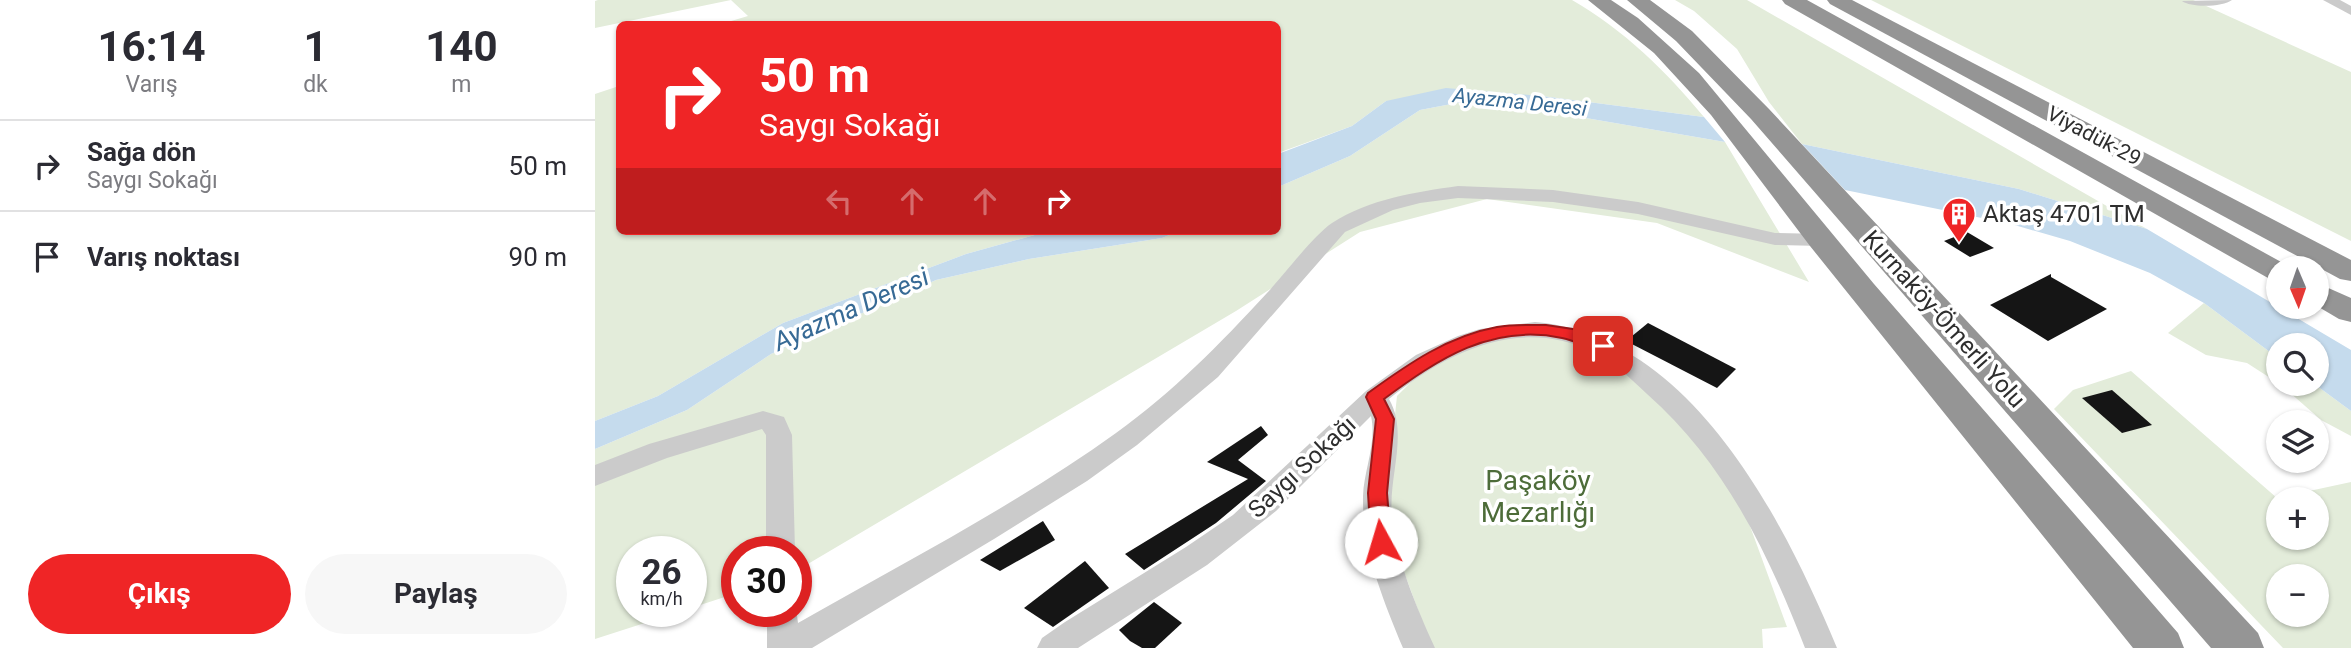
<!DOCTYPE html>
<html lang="tr">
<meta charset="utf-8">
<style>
:root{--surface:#fff;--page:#f7f7f7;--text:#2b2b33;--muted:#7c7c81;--line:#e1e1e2;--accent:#ef2526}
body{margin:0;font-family:Roboto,sans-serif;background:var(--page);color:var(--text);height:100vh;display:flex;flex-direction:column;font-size:26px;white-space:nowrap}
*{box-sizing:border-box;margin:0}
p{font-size:23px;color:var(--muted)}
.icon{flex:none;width:38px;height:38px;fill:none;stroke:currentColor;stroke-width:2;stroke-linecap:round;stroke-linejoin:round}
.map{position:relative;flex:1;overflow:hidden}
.drawer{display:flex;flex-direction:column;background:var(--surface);width:595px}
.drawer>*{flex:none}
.top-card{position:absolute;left:21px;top:21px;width:665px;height:214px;border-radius:10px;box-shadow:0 2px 5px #0004;background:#ef2526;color:#fff;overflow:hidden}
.needle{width:46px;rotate:178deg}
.buttons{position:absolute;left:1671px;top:256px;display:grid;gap:14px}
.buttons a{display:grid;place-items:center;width:63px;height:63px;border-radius:50%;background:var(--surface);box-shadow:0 2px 5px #0004;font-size:35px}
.speed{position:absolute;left:21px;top:536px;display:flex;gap:14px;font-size:35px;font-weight:700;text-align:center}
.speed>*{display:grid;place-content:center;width:91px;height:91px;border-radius:50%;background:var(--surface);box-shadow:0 2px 5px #0004;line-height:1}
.speed small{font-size:18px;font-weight:400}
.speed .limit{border:10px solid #d22;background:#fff;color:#111}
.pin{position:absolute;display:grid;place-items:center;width:60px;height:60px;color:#fff;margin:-30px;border-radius:14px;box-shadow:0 4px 10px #0006}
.me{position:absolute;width:77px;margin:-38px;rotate:354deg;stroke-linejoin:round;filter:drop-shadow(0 0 5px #0008)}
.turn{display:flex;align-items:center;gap:24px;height:147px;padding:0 28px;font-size:32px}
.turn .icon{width:91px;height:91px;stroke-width:2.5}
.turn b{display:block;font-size:49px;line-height:60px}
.lanes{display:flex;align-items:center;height:66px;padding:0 28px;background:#0003;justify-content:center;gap:35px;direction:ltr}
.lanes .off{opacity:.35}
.eta{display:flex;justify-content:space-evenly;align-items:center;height:119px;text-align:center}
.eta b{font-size:42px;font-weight:700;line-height:49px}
.button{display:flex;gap:14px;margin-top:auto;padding:14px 28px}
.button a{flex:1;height:80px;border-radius:42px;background:var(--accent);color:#fff;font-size:28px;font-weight:700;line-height:80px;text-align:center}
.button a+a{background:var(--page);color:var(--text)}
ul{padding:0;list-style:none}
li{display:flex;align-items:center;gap:21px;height:91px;padding:0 28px;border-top:2px solid var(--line)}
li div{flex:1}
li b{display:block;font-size:26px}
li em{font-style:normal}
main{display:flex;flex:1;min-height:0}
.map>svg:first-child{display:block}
.green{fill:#e3ecda;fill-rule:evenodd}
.water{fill:#c5dbed}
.building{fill:#151515}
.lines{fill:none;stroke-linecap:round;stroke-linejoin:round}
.minor{fill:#cbcbcb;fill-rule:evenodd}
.highway{fill:#959595;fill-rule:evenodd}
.route{fill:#ef2526;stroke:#9b1819;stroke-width:2}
.labels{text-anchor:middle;stroke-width:7;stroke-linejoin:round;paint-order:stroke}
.far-water-label{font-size:21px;font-style:italic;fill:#376a95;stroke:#fff}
.far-street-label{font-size:21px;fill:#2e2e2e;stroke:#fff}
.poi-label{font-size:24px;fill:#2e2e2e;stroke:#fff;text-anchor:start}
.street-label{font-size:24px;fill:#2e2e2e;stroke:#fff}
.water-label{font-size:26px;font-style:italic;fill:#376a95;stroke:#fff}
.near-park-label{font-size:28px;fill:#4d6c39;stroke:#fff}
</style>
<main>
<section class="drawer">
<div class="eta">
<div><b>16:14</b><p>Varış</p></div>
<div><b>1</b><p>dk</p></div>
<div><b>140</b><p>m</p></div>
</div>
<ul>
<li><svg class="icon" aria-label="right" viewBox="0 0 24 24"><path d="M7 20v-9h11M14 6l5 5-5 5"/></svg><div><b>Sağa dön</b><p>Saygı Sokağı</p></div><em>50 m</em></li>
<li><svg class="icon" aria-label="arrive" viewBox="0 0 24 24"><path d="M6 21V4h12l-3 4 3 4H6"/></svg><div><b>Varış noktası</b></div><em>90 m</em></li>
</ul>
<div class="button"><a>Çıkış</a><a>Paylaş</a></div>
</section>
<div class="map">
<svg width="1756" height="648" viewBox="0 0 1756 648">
<rect width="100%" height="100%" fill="#fff"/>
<!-- green -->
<g class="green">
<path d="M3,0H977C1029,30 1071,71 1109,117L947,96L791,101L757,126L683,153L682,24H126L153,16L136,0L0,28V1Z"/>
<path d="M1080,0H1152L1552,229L1424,189L1207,144L1174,102L1142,49L1099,11Z"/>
<path d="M1276,0H1598L1756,72V241Z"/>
<path d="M24,86V231H454L371,254L188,323L63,396L0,421V94Z"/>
<path d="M867,102L985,117L1130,142L1214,282L1062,223L892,199L765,232L641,311L201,571V551H142V593L96,608V551H37V611H87L0,639V449L92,410L176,354L341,280L434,259L567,238L584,231H682L683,187L755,156L825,110Z"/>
<path d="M1609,303L1683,358V383L1652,363L1611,355L1573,333Z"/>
<path d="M930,333L972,339L1018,359L1080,415L1144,496L1192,627L1167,629L1168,648H837L805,561L790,509L802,396L831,367L888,342Z"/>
<path d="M1536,371L1682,498L1756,482V648H1688L1459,409L1478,390ZM1684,499H1722V537H1684ZM1684,576H1722V614H1684Z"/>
<path d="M1684,383H1718L1756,411V436L1726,420Z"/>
</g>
<!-- water -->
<g class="water">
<path d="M851,88L947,96L1109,117L1130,142L985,117L867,102L825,110L755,156L683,187V154L757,126L791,101Z"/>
<path d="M1207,144L1424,189L1552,229L1756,350V411L1718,383H1722V345H1684L1683,358L1609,303L1555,273L1475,241L1416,224L1250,190Z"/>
<path d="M454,231H584L567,238L434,259L341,280L176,354L92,410L0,449V421L63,396L188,323L371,254Z"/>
</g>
<!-- building -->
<g class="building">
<path d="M1372,232L1399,248L1375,257L1349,241Z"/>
<path d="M1456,274V277L1512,309L1453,341L1395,305Z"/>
<path d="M1053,323L1141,369L1122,388L1031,341Z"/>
<path d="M1517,390L1557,425L1527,433L1487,398Z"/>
<path d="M666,426L673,435L643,460L671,481L621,523L549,570L530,554L653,479L612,462Z"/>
<path d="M448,521L460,540L405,571L385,560Z"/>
<path d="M490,561L514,588L458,627L429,608Z"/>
<path d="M559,602L587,623L560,648H547L535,641L524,630Z"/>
</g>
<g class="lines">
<!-- minor -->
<g class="minor">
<path d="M1637,0C1628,7 1596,8 1587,1Z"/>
<path d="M1728,0H1745L1756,6V15Z"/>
<path d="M863,186L958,190L1043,202L1180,233L1227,234L1234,236L1237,240L1234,244L1227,246L1180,245L1043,214L958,202L863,198L825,203L798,210L750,232L623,377L542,445L492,481L399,539L217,648H172V611H201V608L203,623C310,562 421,505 521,433C578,392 625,344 672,293C688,276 719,235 737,223C774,199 821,192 863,186Z"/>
<path d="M940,322C1097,336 1188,519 1242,648H1210C1173,553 1130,463 1052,394C1036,379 1018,361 998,352C925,316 851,352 794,399C814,434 793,477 797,515C802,562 821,606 840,648H808C788,600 767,549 768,496C769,469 782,443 776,416L681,511L612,565L483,648H442L447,638L470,622L591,547L638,515L771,391L821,355L863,336L885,329Z"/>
<path d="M168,411L189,417L197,435L200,551H171V435L167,429L72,458L0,486V465L54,444Z"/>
</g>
<!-- highway -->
<g class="highway">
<path d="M993,0H1016L1043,18L1104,73L1279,284L1583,633L1589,648H1538L1215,246L1116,115L1059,53Z"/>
<path d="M1032,0H1055L1097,31L1174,109L1663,633L1669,648H1616L1156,119L1081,41Z"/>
<path d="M1187,0H1212L1697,268H1684V280L1673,278L1190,4Z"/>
<path d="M1232,0H1257L1756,260V281L1745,279L1235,4Z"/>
<path d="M1722,283L1756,298V322L1744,319L1722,306Z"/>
</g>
</g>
<!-- route -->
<path class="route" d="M951,325L978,329L1014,343L1016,346L1008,352C994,348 981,341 967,338C897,323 843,359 789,399L799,419L792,493L796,542L793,548L786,551L779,548L776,542L773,493L781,419L771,397L773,393C813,364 853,336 902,327C918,324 935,325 951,325Z"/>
<!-- icons -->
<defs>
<symbol id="building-pin" viewBox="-11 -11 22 30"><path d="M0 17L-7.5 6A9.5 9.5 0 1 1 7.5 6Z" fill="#ef2526" stroke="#fff"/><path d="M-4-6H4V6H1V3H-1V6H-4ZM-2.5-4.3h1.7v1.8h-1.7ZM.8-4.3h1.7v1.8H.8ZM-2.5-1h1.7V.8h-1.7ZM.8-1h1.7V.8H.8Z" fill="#fff"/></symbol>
</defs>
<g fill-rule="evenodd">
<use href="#building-pin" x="1345" y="195" width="38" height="52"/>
</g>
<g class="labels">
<!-- far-water labels -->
<g class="far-water-label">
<text transform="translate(925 102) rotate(6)" y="7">Ayazma Deresi</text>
</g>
<!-- far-street labels -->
<g class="far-street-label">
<text transform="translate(1499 136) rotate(28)" y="7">Viyadük-29</text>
</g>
<!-- poi labels -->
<g class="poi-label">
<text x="1388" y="222">Aktaş 4701 TM</text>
</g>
<!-- street labels -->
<g class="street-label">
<text transform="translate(1349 319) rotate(48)" y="8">Kurnaköy-Ömerli Yolu</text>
<text transform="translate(707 467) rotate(-43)" y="8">Saygı Sokağı</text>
</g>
<!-- water labels -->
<g class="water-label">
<text transform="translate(256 309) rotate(-24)" y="9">Ayazma Deresi</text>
</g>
<!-- near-park labels -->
<g class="near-park-label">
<text x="943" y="490">Paşaköy<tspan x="943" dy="32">Mezarlığı</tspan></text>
</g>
</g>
</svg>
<div class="buttons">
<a><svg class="needle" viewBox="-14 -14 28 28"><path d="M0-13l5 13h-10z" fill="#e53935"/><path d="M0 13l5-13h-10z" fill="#7c7c81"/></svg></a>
<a><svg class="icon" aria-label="search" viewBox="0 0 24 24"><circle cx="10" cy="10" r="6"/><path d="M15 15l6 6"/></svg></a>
<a><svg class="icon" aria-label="layers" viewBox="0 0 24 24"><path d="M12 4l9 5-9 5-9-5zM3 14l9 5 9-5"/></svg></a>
<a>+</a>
<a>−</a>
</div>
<div class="speed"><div>26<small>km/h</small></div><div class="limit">30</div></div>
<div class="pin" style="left:1008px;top:346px;background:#d93025"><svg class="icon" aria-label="arrive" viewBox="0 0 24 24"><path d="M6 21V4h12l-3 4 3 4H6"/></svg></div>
<svg class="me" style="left:786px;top:542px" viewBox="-20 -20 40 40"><circle r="19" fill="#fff"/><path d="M0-13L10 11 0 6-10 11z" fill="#ef2526"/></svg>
<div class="top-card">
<div class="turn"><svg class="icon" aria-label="right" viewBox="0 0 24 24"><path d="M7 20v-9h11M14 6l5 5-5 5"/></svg><div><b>50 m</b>Saygı Sokağı</div></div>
<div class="lanes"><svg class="icon off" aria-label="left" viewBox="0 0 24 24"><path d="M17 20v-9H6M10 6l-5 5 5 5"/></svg><svg class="icon off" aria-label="ahead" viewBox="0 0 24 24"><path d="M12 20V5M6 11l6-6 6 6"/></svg><svg class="icon off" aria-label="ahead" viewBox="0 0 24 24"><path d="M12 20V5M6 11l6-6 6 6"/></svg><svg class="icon" aria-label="right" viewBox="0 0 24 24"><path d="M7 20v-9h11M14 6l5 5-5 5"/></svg></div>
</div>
</div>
</main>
